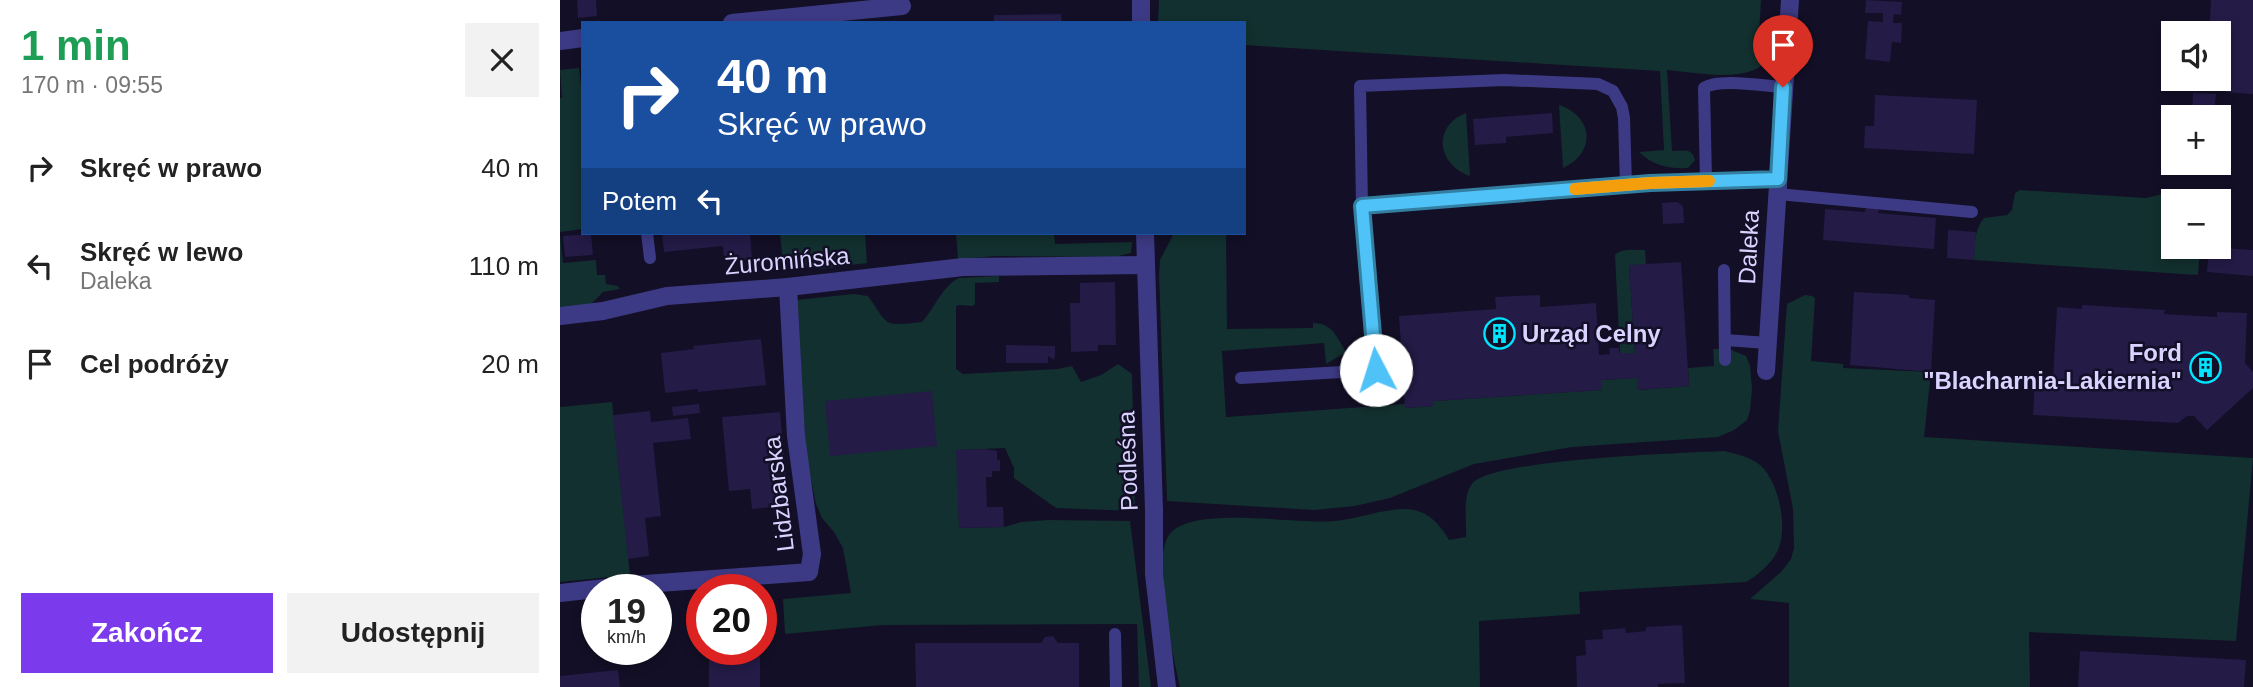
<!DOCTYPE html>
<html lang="pl">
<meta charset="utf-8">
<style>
:root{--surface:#fff;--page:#f2f2f2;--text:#222;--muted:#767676;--accent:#7c3aed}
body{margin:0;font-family:Arial,sans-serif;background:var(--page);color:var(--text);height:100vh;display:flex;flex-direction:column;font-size:26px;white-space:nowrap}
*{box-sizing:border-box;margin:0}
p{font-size:23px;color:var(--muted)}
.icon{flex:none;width:38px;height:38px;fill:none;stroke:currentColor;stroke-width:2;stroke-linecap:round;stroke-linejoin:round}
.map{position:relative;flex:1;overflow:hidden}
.panel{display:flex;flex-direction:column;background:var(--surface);width:560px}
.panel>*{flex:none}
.top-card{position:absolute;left:21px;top:21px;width:665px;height:214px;border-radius:0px;box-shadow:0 4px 10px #0003;background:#1a4fa0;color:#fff;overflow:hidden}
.fabs{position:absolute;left:1601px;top:21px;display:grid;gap:14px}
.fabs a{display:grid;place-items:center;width:70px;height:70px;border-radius:0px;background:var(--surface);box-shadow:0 4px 10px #0003;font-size:35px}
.speed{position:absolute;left:21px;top:574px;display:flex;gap:14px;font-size:35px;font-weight:700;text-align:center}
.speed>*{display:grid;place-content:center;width:91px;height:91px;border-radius:50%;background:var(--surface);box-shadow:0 4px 10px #0003;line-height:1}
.speed small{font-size:18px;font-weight:400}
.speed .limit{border:10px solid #d22;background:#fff;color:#111}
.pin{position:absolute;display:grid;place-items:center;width:60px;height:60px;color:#fff;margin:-72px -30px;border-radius:50% 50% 50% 0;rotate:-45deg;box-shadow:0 0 7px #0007}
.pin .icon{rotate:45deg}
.me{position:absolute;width:77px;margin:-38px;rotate:355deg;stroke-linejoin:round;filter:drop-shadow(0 0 5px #0008)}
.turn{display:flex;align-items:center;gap:24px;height:147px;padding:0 21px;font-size:32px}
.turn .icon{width:91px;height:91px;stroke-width:2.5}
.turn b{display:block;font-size:49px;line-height:60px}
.then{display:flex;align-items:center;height:66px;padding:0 21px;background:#0003;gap:14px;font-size:26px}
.round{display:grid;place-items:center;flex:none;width:74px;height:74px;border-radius:0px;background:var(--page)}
.headline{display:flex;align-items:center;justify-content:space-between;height:119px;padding:0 21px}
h1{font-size:42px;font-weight:600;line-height:52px;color:#1e9e55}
.action{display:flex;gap:14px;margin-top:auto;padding:14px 21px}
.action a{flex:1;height:80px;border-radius:0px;background:var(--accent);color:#fff;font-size:28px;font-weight:600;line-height:80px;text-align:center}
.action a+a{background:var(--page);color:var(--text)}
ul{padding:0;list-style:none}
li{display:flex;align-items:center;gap:21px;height:98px;padding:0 21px}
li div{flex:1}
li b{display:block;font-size:26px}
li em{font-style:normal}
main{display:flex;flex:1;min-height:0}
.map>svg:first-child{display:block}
.green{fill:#12302f}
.building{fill:#241b47}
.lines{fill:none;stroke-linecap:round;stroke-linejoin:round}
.service{stroke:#3d3a85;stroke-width:12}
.minor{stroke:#3d3a85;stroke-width:18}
.route-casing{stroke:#337fa1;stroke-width:18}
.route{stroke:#4fc3f7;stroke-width:12}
.slow{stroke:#f59e0b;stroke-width:12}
.labels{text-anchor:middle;stroke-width:5;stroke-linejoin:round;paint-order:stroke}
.street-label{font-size:24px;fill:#d9d4ff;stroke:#130f26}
.poi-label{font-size:24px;font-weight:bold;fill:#d9d4ff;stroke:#130f26;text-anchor:start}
</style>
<main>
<section class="panel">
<div class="headline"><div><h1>1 min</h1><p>170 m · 09:55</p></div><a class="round"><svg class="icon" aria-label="close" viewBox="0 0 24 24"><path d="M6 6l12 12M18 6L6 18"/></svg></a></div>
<ul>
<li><svg class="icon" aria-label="right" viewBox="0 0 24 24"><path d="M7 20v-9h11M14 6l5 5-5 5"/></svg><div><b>Skręć w prawo</b></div><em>40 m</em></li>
<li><svg class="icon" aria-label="left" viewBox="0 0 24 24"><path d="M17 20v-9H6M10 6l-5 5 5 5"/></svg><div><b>Skręć w lewo</b><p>Daleka</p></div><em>110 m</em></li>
<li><svg class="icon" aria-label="arrive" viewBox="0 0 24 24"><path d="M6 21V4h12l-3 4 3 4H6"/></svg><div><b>Cel podróży</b></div><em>20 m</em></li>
</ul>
<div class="action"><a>Zakończ</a><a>Udostępnij</a></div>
</section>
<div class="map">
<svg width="1693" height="687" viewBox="0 0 1693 687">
<rect width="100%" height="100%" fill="#130f26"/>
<!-- green -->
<g class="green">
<path d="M599,0H1201L1199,34L1213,35C1212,40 1213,47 1211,52C1200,87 1135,72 1107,70L1112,151C1123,151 1132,147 1135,160L1128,168C1110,169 1093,166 1079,152L1104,150L1100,71L684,45V23H598Z"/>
<path d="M19,68L23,107V229L0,232V98H2L0,70Z"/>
<path d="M999,105C1033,116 1037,152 1003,168Z"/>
<path d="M906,113L910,176C877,165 872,126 906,113Z"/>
<path d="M1460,190L1586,198L1620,190H1642L1641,201H1614V247H1640L1638,275L1414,260C1415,245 1414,230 1424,218L1447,215L1452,210L1455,193Z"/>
<path d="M220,233H305L307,263L260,269C249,262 235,269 223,264Z"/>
<path d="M396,233H494L495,244L572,242L571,253L555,257L437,256L398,259Z"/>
<path d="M614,233H666L667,329L753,328V323C773,323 777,338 786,352L766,364L764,343L662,351L666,417L845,404L846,408L874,406V401L1041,390V380L1077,378L1078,390L1129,386L1128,368L1154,366L1153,349H1169L1186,356L1190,366L1192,389L1190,411L1187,420L1174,430L1158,437L1012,447L914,464L830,498L795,506L754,510L607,501L599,274L600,260Z"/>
<path d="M0,234L3,263L36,260L37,275H45L46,284L58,286L60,289L43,292L28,307L0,310Z"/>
<path d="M1085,250L1086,264L1069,266L1075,353H1060L1055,255C1061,248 1075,250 1085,250Z"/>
<path d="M439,276V282L415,283V304L413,306L398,305L396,307V369L403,374L498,369L512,366L521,382L541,375L558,364L572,374L575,511L496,508L454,478V468L445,448L397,450L399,528L444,527L461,522L488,520L570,521L591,687H579L577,624L323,625L225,634L223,599L291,593L283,548L274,532L262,518L256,504L246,454L236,300L294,294L308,296C330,327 322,326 362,322C374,309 383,285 399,278Z"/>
<path d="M1245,295L1252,296L1255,298L1251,361L1283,364V368L1371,372L1364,437L1693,458L1676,641L1469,632L1470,687H1229V603L1190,599L1222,571L1231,559L1234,548L1233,509L1218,431L1227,304Z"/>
<path d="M52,402L70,575L0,582V407Z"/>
<path d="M1164,451C1177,454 1190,457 1200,465C1219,481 1229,530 1217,552C1210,565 1198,575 1186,582L1019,592L1020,614L919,621L920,687H620C613,655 591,560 609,535C631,504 737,525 775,521C799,519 833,505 854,510C871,514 880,525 889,540L906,537C907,521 902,497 912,484C929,459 1125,453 1164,451Z"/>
</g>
<!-- building -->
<g class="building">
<path d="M17,0H36L37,16L18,18Z"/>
<path d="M1306,0L1342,2L1341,15L1334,14L1333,23H1342L1341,43L1332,42L1330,62L1305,59L1308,21L1323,22V13H1305Z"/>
<path d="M1651,0H1693V94L1665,92L1667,52L1659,51V33H1649Z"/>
<path d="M501,14L502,23H434V15Z"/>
<path d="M1633,93L1656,94L1654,117H1632Z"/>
<path d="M1315,95L1417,100L1414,154L1304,148L1305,126H1314Z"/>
<path d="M992,113L993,133L946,137V143L915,145L913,119Z"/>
<path d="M1118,202L1123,207L1124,223L1103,224L1102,203Z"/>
<path d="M1306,205L1319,206L1318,213L1376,218L1374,249L1263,240L1265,209L1305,212Z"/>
<path d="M1388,230L1416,232L1414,260L1387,258Z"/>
<path d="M102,233H190L192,259L164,261L163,246L104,252Z"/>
<path d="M31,234L33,255L5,257L3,236Z"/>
<path d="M1649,247L1693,250V276L1647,272Z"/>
<path d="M1121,262L1129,386L1077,390V378L1041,380L1042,390L874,401V406L845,408L839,316L936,309L935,297L980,295V307L1036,303L1039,355L1050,354L1049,348H1059V353H1075L1069,265Z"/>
<path d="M555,282L556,345H538V351L511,352L510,303H520V283Z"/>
<path d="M1294,292L1349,295V298L1375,300L1371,372L1290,365Z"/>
<path d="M1522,305L1605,310L1604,314L1657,317V312L1687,313L1685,363L1693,372V388L1647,430L1634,416H1627L1618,423L1473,415L1475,378H1493L1497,307L1522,309Z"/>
<path d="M201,339L206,385L138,392V389L105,393L101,353L134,349L133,346Z"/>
<path d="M446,345L495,346V356L494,360L488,356V363H446Z"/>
<path d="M372,391L377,446L270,456L265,401Z"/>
<path d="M139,404L140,413L113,416L112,407Z"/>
<path d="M90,411L91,422L128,418L131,439L93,443L101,516L85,518L89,556L68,559L53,415Z"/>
<path d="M220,412L229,505L192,509L190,489L169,491L162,417Z"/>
<path d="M425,449L437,451V460H440V471H432V477H426L427,507H443L444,527L399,528L396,450Z"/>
<path d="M1122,625L1125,683L1098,684V687H1017L1016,656L1026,655L1025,640L1043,639L1042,630L1065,628L1066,633L1086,631V627Z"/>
<path d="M493,636L498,643H519V687H356L355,643H481L485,637Z"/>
<rect x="149" y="649" width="51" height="38"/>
<path d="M1520,651L1686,660L1684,687H1518Z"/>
<path d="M58,670L60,687H0V676Z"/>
</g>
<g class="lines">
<!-- service -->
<g class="service">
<path d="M1146,181L1144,88C1158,78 1204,86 1223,87"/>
<path d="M1217,194L1412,212"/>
<path d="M802,206L800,86L944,80L1038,84L1053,91L1062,107L1064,118L1066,185"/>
<path d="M87,233L90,258"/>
<path d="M1164,270L1165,360"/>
<path d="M1165,340L1208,343"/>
<path d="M681,378L816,370L802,206L1090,182L1218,179"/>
<path d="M555,634L556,687"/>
</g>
<!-- minor -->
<g class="minor">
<path d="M581,0V23"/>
<path d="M172,23L342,6"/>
<path d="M0,41L23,38"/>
<path d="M585,233L594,510V574L607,687"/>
<path d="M0,316L43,311L107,296L228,287L403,267L586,265"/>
<path d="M1206,371L1230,0"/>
<path d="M0,593L72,585L249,572L252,554L236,436L228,287"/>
</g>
</g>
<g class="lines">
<defs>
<path id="route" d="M816,370L802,206L1090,183L1218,179L1223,87"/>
</defs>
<!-- route casing -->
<use href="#route" class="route-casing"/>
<!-- route -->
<use href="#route" class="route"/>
<!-- slow -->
<path class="slow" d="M1015,189L1090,183L1149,181"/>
</g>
<!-- icons -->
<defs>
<symbol id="building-ring" viewBox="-11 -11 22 22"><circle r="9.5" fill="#130f26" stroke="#00e5ff" stroke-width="1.5"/><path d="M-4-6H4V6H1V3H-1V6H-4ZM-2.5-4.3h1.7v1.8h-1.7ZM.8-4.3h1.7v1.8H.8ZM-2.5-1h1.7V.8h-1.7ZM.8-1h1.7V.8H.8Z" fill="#00e5ff"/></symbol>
</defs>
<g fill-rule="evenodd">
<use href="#building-ring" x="922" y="316" width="35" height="35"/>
<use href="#building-ring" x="1628" y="350" width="35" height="35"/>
</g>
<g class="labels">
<!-- street labels -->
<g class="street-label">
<text transform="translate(1189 247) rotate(-87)" y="8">Daleka</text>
<text transform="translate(227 261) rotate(-5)" y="8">Żuromińska</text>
<text transform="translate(568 461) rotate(-92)" y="8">Podleśna</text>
<text transform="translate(219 494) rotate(-97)" y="8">Lidzbarska</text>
</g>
<!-- poi labels -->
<g class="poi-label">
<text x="962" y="342">Urząd Celny</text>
<text x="1622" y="361" text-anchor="end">Ford<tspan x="1622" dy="28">"Blacharnia-Lakiernia"</tspan></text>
</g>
</g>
</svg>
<div class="fabs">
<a><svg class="icon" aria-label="sound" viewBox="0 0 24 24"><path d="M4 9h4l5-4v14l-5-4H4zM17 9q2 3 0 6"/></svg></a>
<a>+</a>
<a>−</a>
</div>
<div class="speed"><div>19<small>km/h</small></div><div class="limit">20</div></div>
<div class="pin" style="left:1223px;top:87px;background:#d93025"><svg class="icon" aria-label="arrive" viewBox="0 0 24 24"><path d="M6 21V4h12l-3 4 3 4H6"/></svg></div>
<svg class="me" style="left:816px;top:370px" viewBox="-20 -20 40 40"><circle r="19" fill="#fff"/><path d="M0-13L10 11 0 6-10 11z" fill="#4fc3f7"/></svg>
<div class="top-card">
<div class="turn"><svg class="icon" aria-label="right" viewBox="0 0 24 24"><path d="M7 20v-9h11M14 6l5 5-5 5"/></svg><div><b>40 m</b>Skręć w prawo</div></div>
<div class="then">Potem<svg class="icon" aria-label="left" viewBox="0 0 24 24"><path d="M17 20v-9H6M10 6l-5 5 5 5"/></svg></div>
</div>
</div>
</main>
